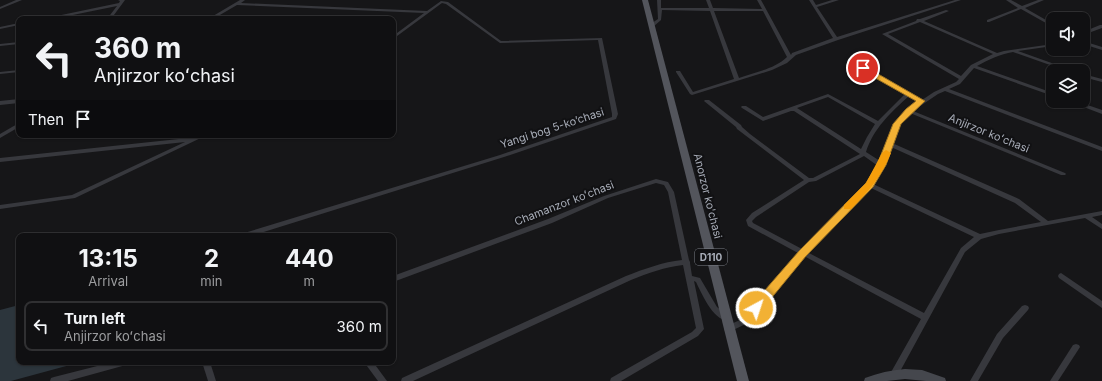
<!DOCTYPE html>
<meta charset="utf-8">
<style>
:root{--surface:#101012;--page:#1e1e20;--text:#f1f3f6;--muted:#9c9d9f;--line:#303032}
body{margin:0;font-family:Inter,sans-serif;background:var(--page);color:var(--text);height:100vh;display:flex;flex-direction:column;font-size:15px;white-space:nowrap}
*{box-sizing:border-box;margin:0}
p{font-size:13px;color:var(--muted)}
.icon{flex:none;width:22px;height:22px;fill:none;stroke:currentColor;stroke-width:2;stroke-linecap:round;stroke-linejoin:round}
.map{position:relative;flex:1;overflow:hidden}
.details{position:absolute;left:16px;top:233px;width:380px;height:132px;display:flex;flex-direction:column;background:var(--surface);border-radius:8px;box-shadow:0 1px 3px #0004,0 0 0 1px var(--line)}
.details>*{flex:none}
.hud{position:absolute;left:16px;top:16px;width:380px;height:122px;border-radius:8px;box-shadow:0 1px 3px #0004,0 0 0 1px var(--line);background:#101012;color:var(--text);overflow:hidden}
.controls{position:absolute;left:1046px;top:12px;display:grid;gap:8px}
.controls a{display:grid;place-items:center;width:44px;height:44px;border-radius:8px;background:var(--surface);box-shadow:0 1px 3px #0004,0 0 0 1px var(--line);font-size:20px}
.pin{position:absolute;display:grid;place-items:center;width:34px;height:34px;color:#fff;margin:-17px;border:2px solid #fff;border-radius:50%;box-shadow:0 1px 4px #0007}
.me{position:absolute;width:44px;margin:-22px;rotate:40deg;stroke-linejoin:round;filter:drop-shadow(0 0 3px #0008)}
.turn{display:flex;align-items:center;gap:14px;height:84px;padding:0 12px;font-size:18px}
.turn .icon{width:52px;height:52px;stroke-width:2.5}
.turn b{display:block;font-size:28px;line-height:34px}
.then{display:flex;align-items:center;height:38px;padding:0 12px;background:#0003;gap:8px;font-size:15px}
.eta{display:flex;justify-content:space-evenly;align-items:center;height:68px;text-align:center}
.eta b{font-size:24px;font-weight:700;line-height:28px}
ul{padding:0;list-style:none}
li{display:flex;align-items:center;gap:12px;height:50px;margin:0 8px 6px;padding:0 4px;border:2px solid var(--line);border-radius:8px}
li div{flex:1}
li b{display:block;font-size:15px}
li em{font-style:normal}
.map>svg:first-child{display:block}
.water{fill:#2c353c}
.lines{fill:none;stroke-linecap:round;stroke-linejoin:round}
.street{fill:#37383d;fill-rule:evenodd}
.secondary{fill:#45474d;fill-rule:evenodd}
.primary{fill:#53555c;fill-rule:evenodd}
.route{fill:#f2b134;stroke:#9d7322}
.slow{fill:#f59e0b}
.labels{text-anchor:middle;stroke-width:4;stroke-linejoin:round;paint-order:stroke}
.shield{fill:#111113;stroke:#7b7e86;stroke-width:1}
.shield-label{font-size:10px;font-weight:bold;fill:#a8adb8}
.street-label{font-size:11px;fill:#a8adb8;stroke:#111113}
</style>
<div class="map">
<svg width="1102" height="381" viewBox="0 0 1102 381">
<rect width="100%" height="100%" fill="#161618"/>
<!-- water -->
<path class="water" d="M19,305V362H81L11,381H0V310Z"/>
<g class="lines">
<!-- street -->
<g class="street">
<path d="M16,0H22L0,9V7Z"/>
<path d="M118,0H125L111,19H107L117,6L53,19H45L47,18L119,3L120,1Z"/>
<path d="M240,0H245L241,3L427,11L441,1L448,2L501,41L602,38L618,114L616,119L504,157L251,236H240L241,234L500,155L612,117V114L598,40L500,43L446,4L442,3L393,39V36L424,13L237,5L213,19H208Z"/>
<path d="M657,0H661V8H709L706,0H710L713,8L762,9L757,0H761L791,55L792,53L833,38L809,0H813L816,5L832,0H839L817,7L837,37L955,0H961L838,40L796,55L787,63L772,70L692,95L690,94L676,72V71H680L693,92L734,79L710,11L662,10L661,20L653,27H649V25L658,19ZM714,11H763L787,57C775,69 755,72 739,78Z"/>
<path d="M1006,0H1011L1022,6L1038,0H1044L1025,8L1053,24V27L1021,9L989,22H987V20L1018,8Z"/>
<path d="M946,10L949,11L924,21L997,53L1004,51L1053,44V46L1018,51L1074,71H1067L1013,52C1000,54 988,60 977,66L1053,93V96L974,68L960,84L949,89L1102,147V151L945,91L938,94L913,111L1065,173L1066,174L1065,175H1061L910,113L899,124L892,143L1019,199L1048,221L1102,211V215L1092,217L1102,224V229L1085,218L999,234L981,239L965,252L897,377L894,378L891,377L890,374L921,319L804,256L750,322L731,331L728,332L725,331L724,329L725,327L744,318L798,253L748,226L746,220L752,213L804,180L737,129L736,127L704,101L705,100H709L741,125L742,127L750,134L809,178H813L860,154L794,111H791L763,121L742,108L741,107L742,106H746L763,117L828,94L878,121L905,94L851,63V62L853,61L922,100L934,92L956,82L959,79L882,34L916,21L917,19H920ZM920,22L993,54L971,65L961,76L888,34ZM909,96L919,102L907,110L894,124L880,161L866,152C873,129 891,112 909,96ZM828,97L875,124L867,137L861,149L797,108ZM891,147L1015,203L1041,222L999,230L980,234L873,184L884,165ZM864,156L878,166L868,184L802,249L753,223L752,221L756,217L809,182L816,181ZM871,188L974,237L961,248L924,313L807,252Z"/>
<path d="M19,23V25L0,29V27Z"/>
<path d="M1100,25H1102V28L1083,35V32Z"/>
<path d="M1083,41L1102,47V50L1083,44Z"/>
<path d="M19,42V44L0,46V44Z"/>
<path d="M19,70V72L0,74V72Z"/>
<path d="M1083,74L1102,79V82L1083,77Z"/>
<path d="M19,99V103L0,105V101Z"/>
<path d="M1068,101H1076L1102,110V114Z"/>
<path d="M19,123V127L0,138V134Z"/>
<path d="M200,135H207L75,198L0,209V205L72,195L185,142L0,162V158L188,138L190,139Z"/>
<path d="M656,179L668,182L674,192L689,260L690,262V263L692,276L700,278L717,307L729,316L730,318L729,320C714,323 701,292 696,282L694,281L704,329L698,336L621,381H610L611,378L692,332L696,328L683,265C665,267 648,273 631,280L413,381H401L402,378L626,276C644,269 663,262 682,260L668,192L664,185L656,183L608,198L552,223L393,282V276L548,219L604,196Z"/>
<path d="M1061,273L1102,301V308L1059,278L1058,276L1059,274Z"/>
<path d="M1025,305L1028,306L1029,308L1028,310L1003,338L978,381H970L997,334L1022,306Z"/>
<path d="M1076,344L1079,345L1080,347L1058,381H1050L1073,345Z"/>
<path d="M113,362H130L129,364L126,365L68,381H50L51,378L54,377Z"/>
<path d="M202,362H210L216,381H208Z"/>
<path d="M364,362H373L387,381H378Z"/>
</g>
<!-- secondary -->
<path class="secondary" d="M905,369L922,370L945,378L946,381H926L905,379L887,381H864L865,378C878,373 891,370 905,369Z"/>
<!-- primary -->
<path class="primary" d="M642,0H648L749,381H737Z"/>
</g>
<!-- route -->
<path class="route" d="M861,67H866L925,101L901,124L886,165L873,187L806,256L760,312H752L751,308L752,305L799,251L866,183L877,165L893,124L906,109L916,101L861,70Z"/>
<!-- slow -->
<path class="slow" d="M886,150L891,153C882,176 868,192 851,209H844V205L866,183L882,153Z"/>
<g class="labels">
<!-- shield labels -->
<rect class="shield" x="695" y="249" width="32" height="16" rx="3"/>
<g class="shield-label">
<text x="711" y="261">D110</text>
</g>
<!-- street labels -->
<g class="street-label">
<text transform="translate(552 128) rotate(-18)" y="4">Yangi bog 5-koʼchasi</text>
<text transform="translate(989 133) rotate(22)" y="4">Anjirzor koʻchasi</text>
<text transform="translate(708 196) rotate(76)" y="4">Anorzor ko'chasi</text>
<text transform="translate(564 203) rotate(-21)" y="4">Chamanzor koʻchasi</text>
</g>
</g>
</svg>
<div class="controls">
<a><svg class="icon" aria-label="sound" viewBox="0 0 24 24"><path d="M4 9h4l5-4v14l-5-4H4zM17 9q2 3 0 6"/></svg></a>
<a><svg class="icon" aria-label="layers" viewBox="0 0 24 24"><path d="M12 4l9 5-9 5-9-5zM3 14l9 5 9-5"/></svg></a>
</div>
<div class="pin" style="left:863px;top:68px;background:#d93025"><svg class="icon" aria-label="arrive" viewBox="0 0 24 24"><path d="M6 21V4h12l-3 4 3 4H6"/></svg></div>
<svg class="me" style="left:756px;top:308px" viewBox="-20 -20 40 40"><circle r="17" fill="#f2b134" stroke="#fff" stroke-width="3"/><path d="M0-11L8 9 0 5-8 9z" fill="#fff"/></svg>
<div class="hud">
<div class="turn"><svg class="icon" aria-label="left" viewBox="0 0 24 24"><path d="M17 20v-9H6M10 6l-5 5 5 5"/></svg><div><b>360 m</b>Anjirzor koʻchasi</div></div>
<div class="then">Then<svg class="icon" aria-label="arrive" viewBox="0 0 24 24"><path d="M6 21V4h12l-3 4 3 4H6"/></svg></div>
</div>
<section class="details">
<div class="eta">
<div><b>13:15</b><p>Arrival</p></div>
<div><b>2</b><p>min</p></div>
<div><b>440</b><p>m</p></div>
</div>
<ul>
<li><svg class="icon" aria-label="left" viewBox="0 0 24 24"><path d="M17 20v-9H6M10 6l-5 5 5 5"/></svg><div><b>Turn left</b><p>Anjirzor koʻchasi</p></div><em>360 m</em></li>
</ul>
</section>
</div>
